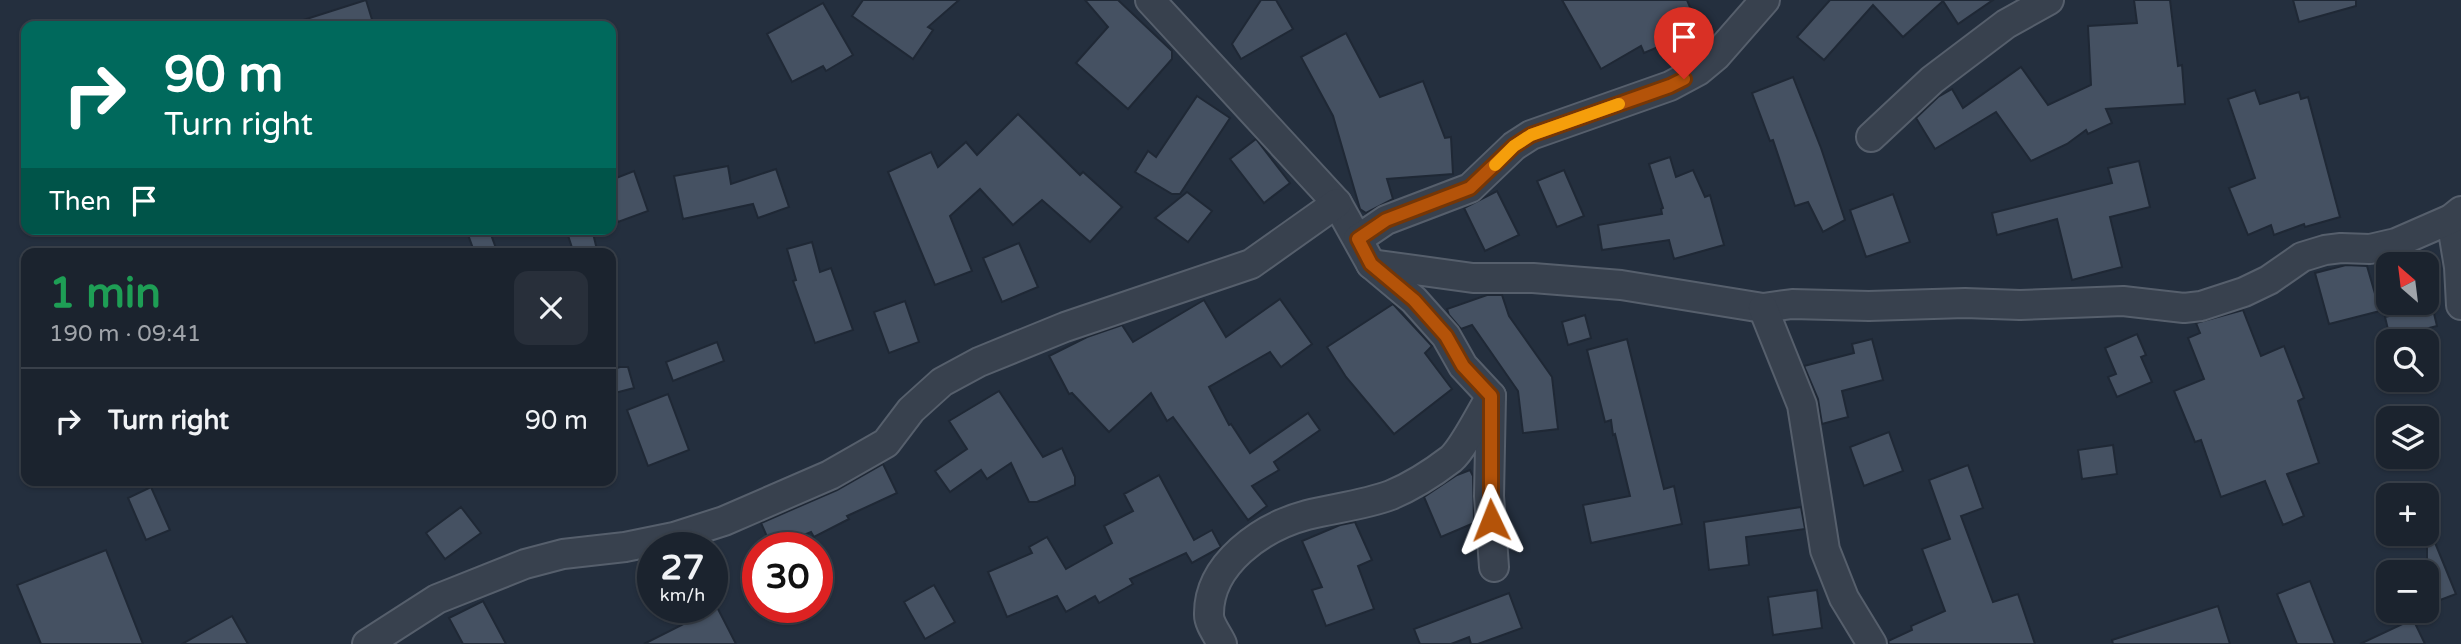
<!DOCTYPE html>
<meta charset="utf-8">
<style>
:root{--surface:#1b232e;--page:#282f3a;--text:#f1f3f6;--muted:#a0a4aa;--line:#39404a}
body{margin:0;font-family:"Varela Round",sans-serif;background:var(--page);color:var(--text);height:100vh;display:flex;flex-direction:column;font-size:26px;white-space:nowrap}
*{box-sizing:border-box;margin:0}
p{font-size:23px;color:var(--muted)}
.icon{flex:none;width:38px;height:38px;fill:none;stroke:currentColor;stroke-width:2;stroke-linecap:round;stroke-linejoin:round}
.map{position:relative;flex:1;overflow:hidden}
.sheet{position:absolute;left:21px;top:248px;width:595px;height:238px;display:flex;flex-direction:column;background:var(--surface);border-radius:14px;box-shadow:0 2px 5px #0004,0 0 0 2px var(--line)}
.sheet>*{flex:none}
.guide{position:absolute;left:21px;top:21px;width:595px;height:214px;border-radius:14px;box-shadow:0 2px 5px #0004,0 0 0 2px var(--line);background:#00695c;color:#fff;overflow:hidden}
.needle{width:46px;rotate:332deg}
.fabs{position:absolute;left:2376px;top:252px;display:grid;gap:14px}
.fabs a{display:grid;place-items:center;width:63px;height:63px;border-radius:14px;background:var(--surface);box-shadow:0 2px 5px #0004,0 0 0 2px var(--line);font-size:35px}
.speed{position:absolute;left:637px;top:532px;display:flex;gap:14px;font-size:35px;font-weight:700;text-align:center}
.speed>*{display:grid;place-content:center;width:91px;height:91px;border-radius:50%;background:var(--surface);box-shadow:0 2px 5px #0004,0 0 0 2px var(--line);line-height:1}
.speed small{font-size:18px;font-weight:400}
.speed .limit{border:10px solid #d22;background:#fff;color:#111}
.pin{position:absolute;display:grid;place-items:center;width:60px;height:60px;color:#fff;margin:-72px -30px;border-radius:50% 50% 50% 0;rotate:-45deg;box-shadow:0 0 7px #0007}
.pin .icon{rotate:45deg}
.me{position:absolute;width:77px;margin:-38px;rotate:358deg;stroke-linejoin:round;filter:drop-shadow(0 0 5px #0008)}
.turn{display:flex;align-items:center;gap:24px;height:147px;padding:0 28px;font-size:32px}
.turn .icon{width:91px;height:91px;stroke-width:2.5}
.turn b{display:block;font-size:49px;line-height:60px}
.then{display:flex;align-items:center;height:66px;padding:0 28px;background:#0003;gap:14px;font-size:26px}
.round{display:grid;place-items:center;flex:none;width:74px;height:74px;border-radius:14px;background:var(--page)}
.summary{display:flex;align-items:center;justify-content:space-between;height:119px;padding:0 28px}
h1{font-size:42px;font-weight:700;line-height:52px;color:#1e9e55}
ul{padding:0;list-style:none}
li{display:flex;align-items:center;gap:21px;height:105px;padding:0 28px;border-top:2px solid var(--line)}
li div{flex:1}
li b{display:block;font-size:26px}
li em{font-style:normal}
.map>svg:first-child{display:block}
.building{fill:#455162;stroke:#1f2835;stroke-width:2}
.lines{fill:none;stroke-linecap:round;stroke-linejoin:round}
.minor-casing{stroke:#565f6c;stroke-width:32}
.minor{stroke:#38414e;stroke-width:28}
.route-casing{stroke:#753606;stroke-width:18}
.route{stroke:#b45309;stroke-width:12}
.slow{stroke:#f59e0b;stroke-width:12}
</style>
<div class="map">
<svg width="2461" height="644" viewBox="0 0 2461 644">
<rect width="100%" height="100%" fill="#242f3e"/>
<!-- building -->
<g class="building">
<path d="M366,0L374,26H297V22Z"/>
<path d="M863,0H959L928,27L933,30L913,59L852,16Z"/>
<path d="M1085,0H1118L1172,51V59L1128,109L1076,63L1108,27Z"/>
<path d="M1261,0H1276L1293,29L1241,59L1232,44Z"/>
<path d="M1562,0H1687L1703,38L1680,48L1677,39L1644,53L1641,46L1601,69Z"/>
<path d="M1830,0H1993L1958,24L1943,1L1903,37L1873,5L1824,60L1797,37Z"/>
<path d="M2134,0H2170L2178,66L2182,65L2185,104L2106,109L2112,123L2088,134L2086,130L2067,144L2031,161L1996,112L1935,149L1916,118L1938,97L1952,89L1963,108L2021,67L2048,105L2091,85L2088,26L2137,23Z"/>
<path d="M2293,0H2356V6L2299,22Z"/>
<path d="M823,3L853,55L826,71L823,66L792,82L767,34Z"/>
<path d="M1346,33L1380,97L1423,81L1445,138L1451,137L1453,174L1387,179L1393,199L1366,213L1360,209L1333,116L1301,57Z"/>
<path d="M1793,77L1821,148L1845,220L1823,232L1808,202L1795,206L1773,140L1770,141L1752,93Z"/>
<path d="M2255,90L2260,104L2299,92L2301,99L2308,97L2340,217L2305,227L2304,224L2274,235L2271,225L2248,235L2229,188L2255,178L2228,99Z"/>
<path d="M1197,96L1230,118L1180,194H1172L1135,172L1148,151L1156,157Z"/>
<path d="M1018,114L1080,175L1083,172L1122,207L1090,242L1042,200L1013,225L980,189L950,216L972,271L935,285L888,172L931,152L938,167L966,142L977,155Z"/>
<path d="M1256,139L1290,183L1264,203L1230,159Z"/>
<path d="M1670,157L1676,177L1693,170L1705,197L1710,195L1724,245L1674,259L1669,240L1602,250L1598,225L1662,214L1661,209L1663,208L1649,164Z"/>
<path d="M2139,161L2150,207L2110,217L2122,267L2072,280L2057,219L1997,235L1992,213L2112,183L2108,168Z"/>
<path d="M728,166L731,184L776,169L789,207L758,218L753,204L683,219L674,176Z"/>
<path d="M1564,170L1584,216L1557,227L1537,181Z"/>
<path d="M634,171L648,211L618,222L611,203V180Z"/>
<path d="M1497,191L1519,235L1485,251L1464,208Z"/>
<path d="M1187,192L1212,211L1188,242L1155,218Z"/>
<path d="M1893,194L1910,242L1866,257L1850,210Z"/>
<path d="M466,229H489L498,254H475Z"/>
<path d="M566,229H592L598,254H574Z"/>
<path d="M812,242L820,272L831,268L853,330L815,343L793,281L796,280L787,249Z"/>
<path d="M1019,243L1038,287L1002,302L983,258Z"/>
<path d="M2346,265L2367,266L2380,311L2329,324L2315,273Z"/>
<path d="M1487,295H1502L1509,316L1552,377L1558,429L1523,433L1518,391L1472,325L1461,329L1449,315L1447,309Z"/>
<path d="M1280,299L1312,344L1281,367L1270,352L1209,387L1229,425L1231,424L1250,453L1308,413L1320,430L1274,462L1279,470L1252,486L1267,506L1248,520L1173,417L1167,421L1151,393L1109,432L1072,393L1069,394L1049,356L1087,337L1122,325L1133,342L1204,300L1226,337Z"/>
<path d="M905,301L919,342L889,353L874,312Z"/>
<path d="M1393,304L1432,346L1425,353L1452,389L1394,434L1346,377L1327,347Z"/>
<path d="M2432,305L2437,326L2390,338L2385,317Z"/>
<path d="M2243,310L2261,356L2284,346L2304,398L2298,401L2319,463L2287,474L2304,516L2283,525L2265,481L2221,497L2201,440L2195,442L2174,391L2204,379L2188,338L2200,333L2196,323Z"/>
<path d="M1585,315L1591,338L1568,345L1562,322Z"/>
<path d="M2137,334L2146,355L2141,357L2152,382L2117,397L2108,377L2116,374L2105,348Z"/>
<path d="M1627,339L1664,489L1674,486L1682,524L1591,543L1583,505L1630,496L1615,434L1613,435L1611,420L1605,422L1587,350Z"/>
<path d="M1872,339L1883,380L1842,391L1848,417L1822,424L1818,399L1804,366L1854,353L1852,344Z"/>
<path d="M717,342L724,361L673,381L666,362Z"/>
<path d="M620,367H628L634,388L611,394V370Z"/>
<path d="M999,391L1043,457L1062,448L1075,477V485L1037,502H1029L1011,463L987,479L981,470L950,492L935,471L967,449L949,421Z"/>
<path d="M668,394L689,450L648,466L627,410Z"/>
<path d="M1889,432L1903,471L1864,486L1850,447Z"/>
<path d="M2113,445L2117,474L2082,479L2078,450Z"/>
<path d="M883,464L897,493L847,516L849,519L814,537L811,532L772,548L761,523L837,490Z"/>
<path d="M1968,465L1983,508L1961,516L1993,602L2018,594L2035,644H1889L1888,641L1912,630L1911,626L1945,611L1922,549L1950,539L1929,480Z"/>
<path d="M1470,470L1473,476L1474,523L1441,537L1424,497L1457,475Z"/>
<path d="M1159,475L1194,540L1212,530L1221,547L1192,563L1186,553L1130,579L1133,584L1099,603L1095,596L1066,612L1057,596L1007,617L988,572L1032,553L1029,547L1047,537L1066,569L1112,543L1104,526L1133,511L1124,494Z"/>
<path d="M151,487L170,530L146,540L128,498Z"/>
<path d="M461,507L481,533L445,559L426,533Z"/>
<path d="M1801,507L1805,529L1746,537L1749,565L1709,570L1704,522Z"/>
<path d="M1355,522L1372,560L1358,566L1374,609L1326,626L1312,590L1322,587L1302,541L1340,525Z"/>
<path d="M2427,523L2456,594L2427,605Z"/>
<path d="M106,550L143,644H41L17,585Z"/>
<path d="M2310,581L2322,612L2335,644H2297L2277,594Z"/>
<path d="M934,585L955,622L925,639L904,602Z"/>
<path d="M1817,590L1822,628L1773,635L1768,597Z"/>
<path d="M1509,593L1522,628L1478,644H1471L1469,637L1451,644H1420L1414,629Z"/>
<path d="M483,601L506,644H463L449,618Z"/>
<path d="M2218,606L2230,644H2113L2112,640Z"/>
<path d="M717,607L736,644H644Z"/>
<path d="M232,616L248,644H182Z"/>
<path d="M2413,619L2425,644H2360Z"/>
</g>
<g class="lines">
<defs>
<g id="minor">
<path d="M1150,0L1337,203L1371,264L1414,300L1446,336L1463,366L1491,396L1489,496L1494,567"/>
<path d="M1871,137L1932,80L2006,24L2049,0"/>
<path d="M2451,219L2459,267L2461,305"/>
<path d="M1358,239L1386,220L1470,188L1514,146L1531,135L1670,86L1698,71L1716,56L1765,0"/>
<path d="M1371,264L1473,278H1533L1621,285L1763,308L1792,304L1869,306L1965,303L2020,305L2123,301L2184,308L2201,306L2244,292L2269,280L2302,257L2325,250L2341,248L2370,249L2396,243L2451,219L2461,211"/>
<path d="M1763,308L1802,405L1825,550L1844,598L1872,644"/>
<path d="M367,644L437,599L525,564L563,554L625,547L674,537L724,521L830,475L886,443L911,410L942,382L979,362L1065,327L1251,264L1337,203"/>
<path d="M1222,644C1218,635 1209,624 1209,615C1208,564 1262,527 1307,515C1335,508 1364,505 1391,495C1410,487 1434,472 1451,459C1463,449 1482,411 1491,396"/>
</g>
</defs>
<!-- minor casing -->
<use href="#minor" class="minor-casing"/>
<!-- minor -->
<use href="#minor" class="minor"/>
</g>
<g class="lines">
<defs>
<path id="route" d="M1491,520V396L1463,366L1446,336L1414,300L1371,264L1358,239L1386,220L1470,188L1514,146L1531,135L1670,86L1684,79"/>
</defs>
<!-- route casing -->
<use href="#route" class="route-casing"/>
<!-- route -->
<use href="#route" class="route"/>
<!-- slow -->
<path class="slow" d="M1495,165L1514,146L1531,135L1619,104"/>
</g>
</svg>
<div class="fabs">
<a><svg class="needle" viewBox="-14 -14 28 28"><path d="M0-13l5 13h-10z" fill="#e53935"/><path d="M0 13l5-13h-10z" fill="#a0a4aa"/></svg></a>
<a><svg class="icon" aria-label="search" viewBox="0 0 24 24"><circle cx="10" cy="10" r="6"/><path d="M15 15l6 6"/></svg></a>
<a><svg class="icon" aria-label="layers" viewBox="0 0 24 24"><path d="M12 4l9 5-9 5-9-5zM3 14l9 5 9-5"/></svg></a>
<a>+</a>
<a>−</a>
</div>
<div class="speed"><div>27<small>km/h</small></div><div class="limit">30</div></div>
<div class="pin" style="left:1684px;top:79px;background:#d93025"><svg class="icon" aria-label="arrive" viewBox="0 0 24 24"><path d="M6 21V4h12l-3 4 3 4H6"/></svg></div>
<svg class="me" style="left:1491px;top:520px" viewBox="-20 -20 40 40"><path d="M0-17L14 15 0 8-14 15z" fill="#b45309" stroke="#fff" stroke-width="4"/></svg>
<div class="guide">
<div class="turn"><svg class="icon" aria-label="right" viewBox="0 0 24 24"><path d="M7 20v-9h11M14 6l5 5-5 5"/></svg><div><b>90 m</b>Turn right</div></div>
<div class="then">Then<svg class="icon" aria-label="arrive" viewBox="0 0 24 24"><path d="M6 21V4h12l-3 4 3 4H6"/></svg></div>
</div>
<section class="sheet">
<div class="summary"><div><h1>1 min</h1><p>190 m · 09:41</p></div><a class="round"><svg class="icon" aria-label="close" viewBox="0 0 24 24"><path d="M6 6l12 12M18 6L6 18"/></svg></a></div>
<ul>
<li><svg class="icon" aria-label="right" viewBox="0 0 24 24"><path d="M7 20v-9h11M14 6l5 5-5 5"/></svg><div><b>Turn right</b></div><em>90 m</em></li>
</ul>
</section>
</div>
